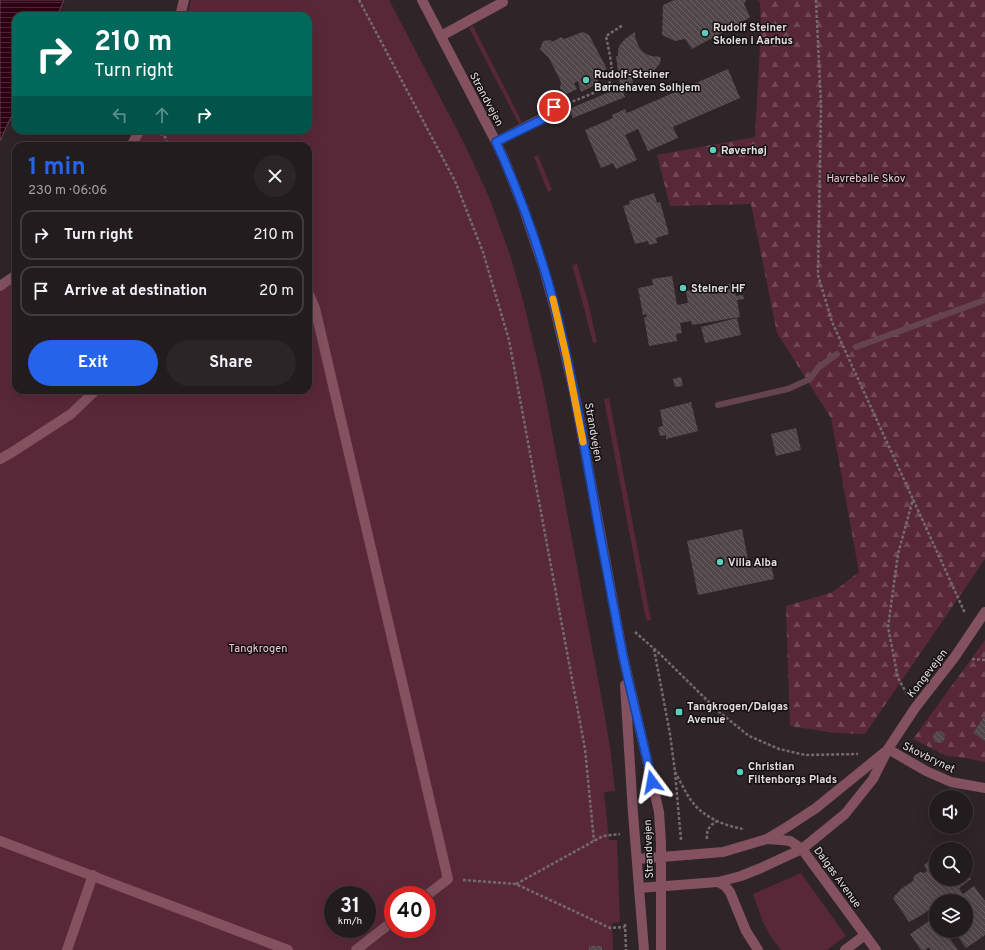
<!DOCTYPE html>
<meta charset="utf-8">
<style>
:root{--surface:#231c1e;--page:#2b2527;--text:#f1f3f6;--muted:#a3a1a4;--line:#403a3c;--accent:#2563eb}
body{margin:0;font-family:Overpass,sans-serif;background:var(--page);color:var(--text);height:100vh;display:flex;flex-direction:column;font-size:15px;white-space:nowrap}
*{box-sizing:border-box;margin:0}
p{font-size:13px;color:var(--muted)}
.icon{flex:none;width:22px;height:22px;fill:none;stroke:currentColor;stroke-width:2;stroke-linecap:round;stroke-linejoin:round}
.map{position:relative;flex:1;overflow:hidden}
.details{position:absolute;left:12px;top:142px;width:300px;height:252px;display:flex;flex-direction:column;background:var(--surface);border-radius:12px;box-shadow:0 4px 16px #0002,0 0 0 1px var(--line)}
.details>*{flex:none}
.guide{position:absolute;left:12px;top:12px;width:300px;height:122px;border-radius:12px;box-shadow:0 4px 16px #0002,0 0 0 1px var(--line);background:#00695c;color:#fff;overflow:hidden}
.fabs{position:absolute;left:929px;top:790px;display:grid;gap:8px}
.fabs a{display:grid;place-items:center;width:44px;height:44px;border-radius:50%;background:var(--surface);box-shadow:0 4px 16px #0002,0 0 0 1px var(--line);font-size:20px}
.speed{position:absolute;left:324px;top:886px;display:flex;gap:8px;font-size:20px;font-weight:700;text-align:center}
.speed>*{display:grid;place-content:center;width:52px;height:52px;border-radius:50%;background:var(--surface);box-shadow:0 4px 16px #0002,0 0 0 1px var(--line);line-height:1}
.speed small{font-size:10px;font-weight:400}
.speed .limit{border:6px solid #d22;background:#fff;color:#111}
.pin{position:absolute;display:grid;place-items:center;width:34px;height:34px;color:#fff;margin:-17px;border:2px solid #fff;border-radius:50%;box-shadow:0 1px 4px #0007}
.me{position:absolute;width:44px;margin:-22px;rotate:347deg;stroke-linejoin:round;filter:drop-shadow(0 0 3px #0008)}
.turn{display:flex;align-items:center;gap:14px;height:84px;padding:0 16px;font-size:18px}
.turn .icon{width:52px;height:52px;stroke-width:2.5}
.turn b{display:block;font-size:28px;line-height:34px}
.lanes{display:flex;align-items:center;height:38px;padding:0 16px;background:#0003;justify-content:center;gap:20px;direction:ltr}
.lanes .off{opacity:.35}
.round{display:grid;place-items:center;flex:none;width:42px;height:42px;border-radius:21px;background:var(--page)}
.headline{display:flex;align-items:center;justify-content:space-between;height:68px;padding:0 16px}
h1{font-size:24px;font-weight:700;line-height:30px;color:var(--accent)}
.primary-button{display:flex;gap:8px;margin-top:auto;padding:8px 16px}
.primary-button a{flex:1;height:46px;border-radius:24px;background:var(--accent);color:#fff;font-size:16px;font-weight:700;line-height:46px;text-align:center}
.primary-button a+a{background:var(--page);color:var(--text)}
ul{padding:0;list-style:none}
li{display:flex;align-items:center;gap:12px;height:50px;margin:0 8px 6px;padding:0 8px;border:2px solid var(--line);border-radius:12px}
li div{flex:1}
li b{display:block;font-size:15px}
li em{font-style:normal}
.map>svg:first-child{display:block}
.green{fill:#592838;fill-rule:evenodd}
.forest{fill:url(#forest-firs)}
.water{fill:url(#water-rules);stroke:#654450}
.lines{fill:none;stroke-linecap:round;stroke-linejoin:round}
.stream{stroke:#654450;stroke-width:6}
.building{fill:url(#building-back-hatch)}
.path{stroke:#746b6e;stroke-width:2.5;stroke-dasharray:3 2;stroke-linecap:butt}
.minor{stroke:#835160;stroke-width:10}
.route-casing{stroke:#184099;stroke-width:10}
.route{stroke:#2563eb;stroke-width:7}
.slow{stroke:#f59e0b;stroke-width:7}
.poi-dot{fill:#5bcebb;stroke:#141011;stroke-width:1.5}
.labels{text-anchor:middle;stroke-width:3;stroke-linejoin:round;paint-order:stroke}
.poi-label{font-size:11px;font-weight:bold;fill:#e5dee0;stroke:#141011;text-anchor:start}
.street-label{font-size:11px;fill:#e5dee0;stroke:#141011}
.park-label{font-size:11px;fill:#f4cad5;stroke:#141011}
</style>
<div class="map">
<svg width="985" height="950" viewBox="0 0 985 950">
<defs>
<pattern id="forest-firs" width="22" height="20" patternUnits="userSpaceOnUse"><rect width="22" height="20" fill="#592838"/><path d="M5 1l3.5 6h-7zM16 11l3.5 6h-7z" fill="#714754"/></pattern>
<pattern id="water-rules" width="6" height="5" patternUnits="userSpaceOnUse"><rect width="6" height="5" fill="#2e0213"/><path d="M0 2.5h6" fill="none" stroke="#4c2635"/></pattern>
<pattern id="building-back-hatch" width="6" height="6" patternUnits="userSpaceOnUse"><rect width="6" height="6" fill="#514649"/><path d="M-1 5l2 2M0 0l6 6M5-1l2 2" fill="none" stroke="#6a6063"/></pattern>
</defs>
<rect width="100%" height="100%" fill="#2f2528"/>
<!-- green -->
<g class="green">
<path d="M191,0H389L465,145L489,197L510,255L524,304L543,384L600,690L610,747L615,791L604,792L609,840H617L620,922L612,923L613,950H0V280L16,272V390H308V146H137L146,130H308V16H187ZM333,895H367V929H333ZM393,895H427V929H393Z"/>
<path d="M473,26L522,122L519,124L469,28Z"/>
<path d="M538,155L552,190L548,192L534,157Z"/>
<path d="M577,264L588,302L597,342L593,343L583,304L572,265Z"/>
<path d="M609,398L651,620L647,621L644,610L604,399Z"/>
<path d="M801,873L846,936L827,950H781L771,937L763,922L753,894Z"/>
</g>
<!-- forest -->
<g class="forest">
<path d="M758,0H985V559L865,734L835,733L790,726L786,606L833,592L859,572L831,418L777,333L751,204L670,206L657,155L755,137L761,28L760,3Z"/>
<path d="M985,640V762L965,758L947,756L913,739Z"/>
</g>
<!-- water -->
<path class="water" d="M0,0H64L57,16H16V106L0,141Z"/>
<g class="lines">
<!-- stream -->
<g class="stream">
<path d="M856,347L985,300"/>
<path d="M718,405L788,389L810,379L818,368L837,354"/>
</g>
</g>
<!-- building -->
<g class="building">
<path d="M674,0H746L744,4L750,17L749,18L692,49L685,39L675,41L662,35L663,5Z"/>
<path d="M583,32L589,35L607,69L595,75L599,83L581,92L578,81L574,83L577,89L567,94L560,89L561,82L549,58L540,49L543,41L550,40L552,42L561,37L564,39Z"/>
<path d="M635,32V37L639,47L642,51L646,54L651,56L661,57L660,63L653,72L649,75L632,78L633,83L620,85L616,56H618V52L619,46L625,39Z"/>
<path d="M728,69L740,98L673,127L678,138L648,151L638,129L625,135L637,160L616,169L613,163L601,168L585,130L613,118L612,115L625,109L627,113Z"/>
<path d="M621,87L625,97L573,118L569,109Z"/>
<path d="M654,193L657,203L660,202L669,234L656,238L657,243L649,245L648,241L635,244L623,206L630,204L629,201Z"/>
<path d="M672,276L677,305L688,303L686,291L734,283L736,296L743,295L744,299L737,300L740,317L692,325L691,321L680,323L682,333L676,334L677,341L649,346L644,317H647L646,314L643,315L638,288L653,285L652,279Z"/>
<path d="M737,318L741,335L705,343L701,327Z"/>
<path d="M681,377L683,386L675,387L673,379Z"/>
<path d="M691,402L698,431L666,439V435L660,436L658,427L663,426L660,410Z"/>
<path d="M796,428L801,450L776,456L771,434Z"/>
<path d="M742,529L749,565L770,560L774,579L698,595L687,541Z"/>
<path d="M984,717L985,718V741L973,733Z"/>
<circle cx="939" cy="737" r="6"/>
<path d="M936,856V879H966V864L970,870L966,872L971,879L959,888L963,894L974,886L985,901V935L966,948L954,931H966V901H936V905L920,916L909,922L893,898L901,889L913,881L914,876L920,872L925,873L927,870L924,865Z"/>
<path d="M935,917L936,919V931H944L958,950H931L929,947L925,950H921L910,934Z"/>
<rect x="589" y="946" width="13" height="4"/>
</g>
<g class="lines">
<!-- path -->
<g class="path">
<path d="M359,0L455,181L483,252L509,340L585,749L594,841"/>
<path d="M816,0L821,105L818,275L832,322L965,613"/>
<path d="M568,103C577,100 606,89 610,82C615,73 608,47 606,36L623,25"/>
<path d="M156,130L165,137L168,146"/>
<path d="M635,632L659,653L718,711L749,736L779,749L805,755L858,754"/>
<path d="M654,649L670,734L675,772L681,840"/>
<path d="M972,659L985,660"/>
<path d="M907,694L898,678L888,627L898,554L913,499"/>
<path d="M675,772C681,782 686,795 694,804C705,818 726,826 743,829"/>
<path d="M707,839C706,830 710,825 717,821"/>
<path d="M463,880L516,884L610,928L625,927"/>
<path d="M516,884L603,836L620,834"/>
<path d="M625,924L626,950"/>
</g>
<!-- minor -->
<g class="minor">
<path d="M422,0L496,142L504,159L523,207L543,266L555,309L575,396L623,656L659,812L661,842V950"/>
<path d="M180,16L184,0"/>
<path d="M441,36L503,2"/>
<path d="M496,142L549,115L554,107V98"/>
<path d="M131,146L140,130"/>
<path d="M0,286L16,275"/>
<path d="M308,292L315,308L448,879L427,895"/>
<path d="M0,459L11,453L71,414L96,390"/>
<path d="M625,685L633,813L644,950"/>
<path d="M888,749L926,771L951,782L985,788"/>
<path d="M767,839L781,840L790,841L802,849L876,950"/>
<path d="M0,841L288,950"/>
<path d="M637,859L723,852L767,839L787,827L816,808L885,752"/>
<path d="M718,882L725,886L730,892L746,931L758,950"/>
<path d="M639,888L718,882L741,876L761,868L802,849L845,814L873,779L888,749L915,708L954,658L985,612"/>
<path d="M67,950L93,875"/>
<path d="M356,950L393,921"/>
<path d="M845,950L865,935"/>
</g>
</g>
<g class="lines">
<defs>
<path id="route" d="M554,107L549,116L496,142C521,196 541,253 556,311C574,383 586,456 599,529C607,571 615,614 623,656C632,698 643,740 652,782"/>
</defs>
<!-- route casing -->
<use href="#route" class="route-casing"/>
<!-- route -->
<use href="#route" class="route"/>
<!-- slow -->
<path class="slow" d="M553,299L566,355L583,442"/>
</g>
<!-- markers -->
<g class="poi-dot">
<circle cx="705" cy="33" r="4"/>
<circle cx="586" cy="80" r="4"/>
<circle cx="713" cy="150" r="4"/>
<circle cx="683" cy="288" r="4"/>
<circle cx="720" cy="562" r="4"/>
<rect x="675" y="708" width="8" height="8" rx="2"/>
<circle cx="740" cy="772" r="4"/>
</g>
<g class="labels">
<!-- poi labels -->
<g class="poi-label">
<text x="713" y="31">Rudolf Steiner<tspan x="713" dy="13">Skolen i Aarhus</tspan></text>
<text x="594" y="78">Rudolf-Steiner<tspan x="594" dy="13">Børnehaven Solhjem</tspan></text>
<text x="721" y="154">Røverhøj</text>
<text x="691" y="292">Steiner HF</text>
<text x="728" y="566">Villa Alba</text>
<text x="687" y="710">Tangkrogen/Dalgas<tspan x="687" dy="13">Avenue</tspan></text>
<text x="748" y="770">Christian<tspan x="748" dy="13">Filtenborgs Plads</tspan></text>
</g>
<!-- street labels -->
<g class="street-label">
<text transform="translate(487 99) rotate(62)" y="4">Strandvejen</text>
<text transform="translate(594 432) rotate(80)" y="4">Strandvejen</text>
<text transform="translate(927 673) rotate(-52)" y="4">Kongevejen</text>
<text transform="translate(929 757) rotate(26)" y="4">Skovbrynet</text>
<text transform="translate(648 849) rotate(-92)" y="4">Strandvejen</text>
<text transform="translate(838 877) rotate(54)" y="4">Dalgas Avenue</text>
</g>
<!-- park labels -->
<g class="park-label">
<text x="866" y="182">Havreballe Skov</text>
<text x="258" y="652">Tangkrogen</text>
</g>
</g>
</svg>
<div class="fabs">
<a><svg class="icon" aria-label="sound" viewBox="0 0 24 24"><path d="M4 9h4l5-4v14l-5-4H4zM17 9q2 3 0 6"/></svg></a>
<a><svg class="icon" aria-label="search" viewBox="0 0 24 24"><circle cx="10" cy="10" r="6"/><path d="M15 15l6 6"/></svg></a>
<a><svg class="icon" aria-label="layers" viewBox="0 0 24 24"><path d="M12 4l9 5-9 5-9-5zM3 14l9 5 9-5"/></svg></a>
</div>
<div class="speed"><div>31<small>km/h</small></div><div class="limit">40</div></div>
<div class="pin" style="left:554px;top:107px;background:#d93025"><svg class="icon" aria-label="arrive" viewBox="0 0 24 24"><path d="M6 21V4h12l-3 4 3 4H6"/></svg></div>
<svg class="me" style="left:652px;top:782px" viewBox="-20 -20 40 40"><path d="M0-17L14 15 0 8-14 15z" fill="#2563eb" stroke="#fff" stroke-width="4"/></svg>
<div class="guide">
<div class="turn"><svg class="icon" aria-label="right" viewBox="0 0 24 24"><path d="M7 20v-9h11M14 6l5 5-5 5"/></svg><div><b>210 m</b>Turn right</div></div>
<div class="lanes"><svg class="icon off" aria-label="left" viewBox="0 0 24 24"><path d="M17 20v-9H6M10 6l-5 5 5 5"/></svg><svg class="icon off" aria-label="ahead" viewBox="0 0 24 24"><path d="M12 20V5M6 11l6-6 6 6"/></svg><svg class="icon" aria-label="right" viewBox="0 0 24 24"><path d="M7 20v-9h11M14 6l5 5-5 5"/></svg></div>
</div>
<section class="details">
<div class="headline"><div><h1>1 min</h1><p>230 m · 06:06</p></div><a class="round"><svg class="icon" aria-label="close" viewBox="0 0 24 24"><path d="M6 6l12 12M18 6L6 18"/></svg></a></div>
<ul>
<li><svg class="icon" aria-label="right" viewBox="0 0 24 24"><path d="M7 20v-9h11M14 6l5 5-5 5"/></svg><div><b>Turn right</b></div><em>210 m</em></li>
<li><svg class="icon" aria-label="arrive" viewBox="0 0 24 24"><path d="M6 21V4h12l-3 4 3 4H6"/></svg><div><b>Arrive at destination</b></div><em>20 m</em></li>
</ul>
<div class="primary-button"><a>Exit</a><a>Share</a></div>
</section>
</div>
